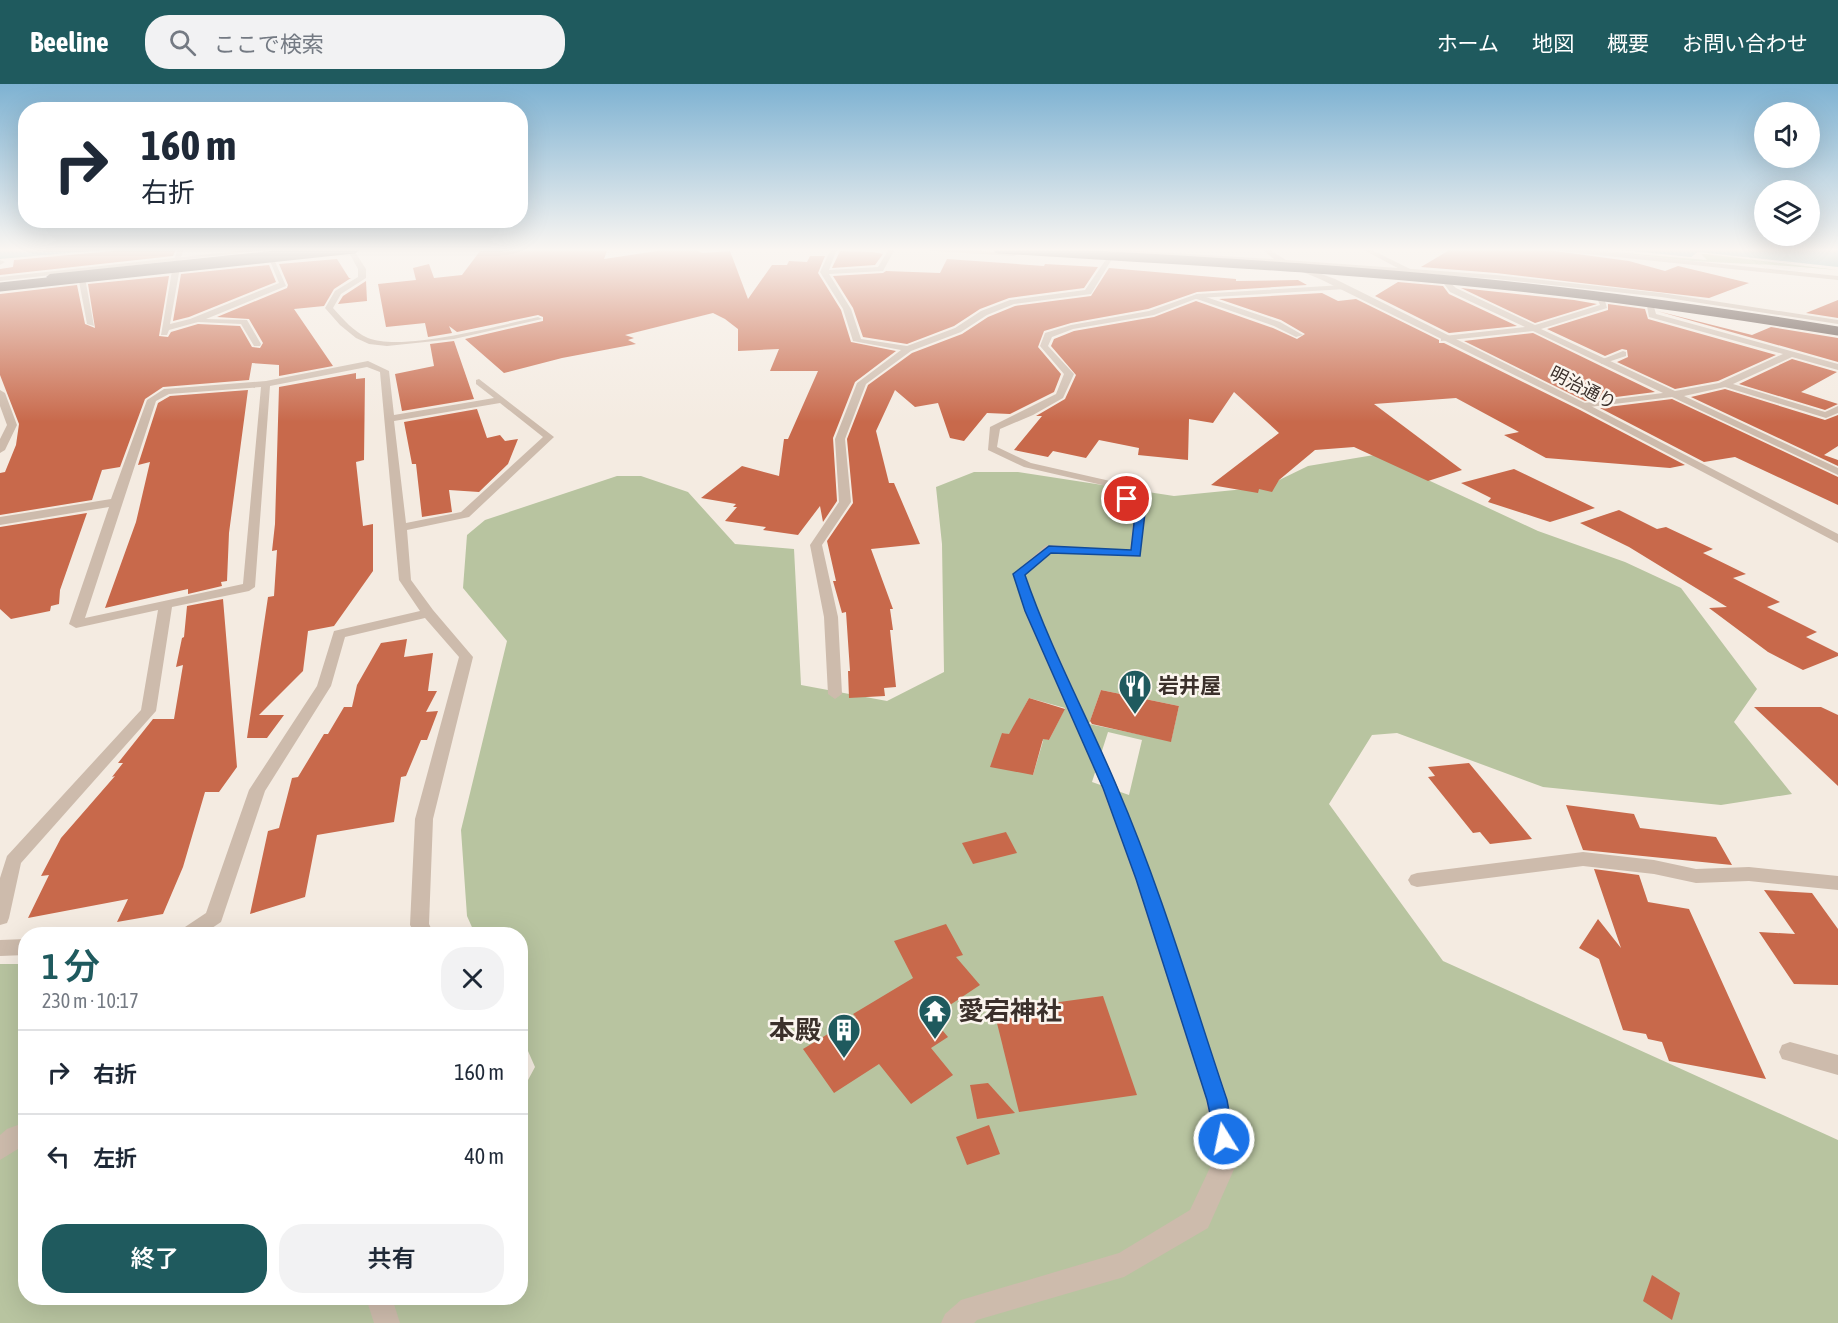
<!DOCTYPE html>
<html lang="ja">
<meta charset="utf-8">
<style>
:root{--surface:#fff;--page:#f2f2f3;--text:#1f2937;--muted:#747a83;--line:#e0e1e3;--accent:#1f5a5e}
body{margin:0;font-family:"Asap Condensed","Noto Sans JP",sans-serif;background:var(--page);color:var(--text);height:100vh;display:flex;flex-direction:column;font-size:22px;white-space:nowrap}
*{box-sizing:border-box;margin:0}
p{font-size:20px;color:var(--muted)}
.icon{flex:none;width:33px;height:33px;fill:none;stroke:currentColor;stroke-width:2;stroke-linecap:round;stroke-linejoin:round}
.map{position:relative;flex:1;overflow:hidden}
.drawer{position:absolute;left:18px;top:843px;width:510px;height:378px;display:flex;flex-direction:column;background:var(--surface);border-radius:24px;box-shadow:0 6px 24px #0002}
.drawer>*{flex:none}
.top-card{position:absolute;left:18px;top:18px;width:510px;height:126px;border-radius:24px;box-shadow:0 6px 24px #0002;background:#fff;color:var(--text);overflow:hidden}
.buttons{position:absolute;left:1754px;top:18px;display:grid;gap:12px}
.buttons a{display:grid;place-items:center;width:66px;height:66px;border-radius:50%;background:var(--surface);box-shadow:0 6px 24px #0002;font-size:30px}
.pin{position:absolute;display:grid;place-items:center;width:51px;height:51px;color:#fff;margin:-26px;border:3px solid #fff;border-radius:50%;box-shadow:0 2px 6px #0007}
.me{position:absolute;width:66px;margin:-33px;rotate:350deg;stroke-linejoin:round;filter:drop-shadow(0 0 4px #0008)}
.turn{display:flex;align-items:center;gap:21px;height:126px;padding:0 24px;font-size:27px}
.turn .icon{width:78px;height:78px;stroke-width:2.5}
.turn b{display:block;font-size:42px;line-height:51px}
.round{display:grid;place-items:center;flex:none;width:63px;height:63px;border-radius:24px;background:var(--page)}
.overview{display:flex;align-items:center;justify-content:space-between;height:102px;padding:0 24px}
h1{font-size:36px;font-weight:600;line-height:45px;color:var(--accent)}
.button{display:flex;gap:12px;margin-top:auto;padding:12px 24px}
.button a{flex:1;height:69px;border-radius:24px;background:var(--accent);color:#fff;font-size:24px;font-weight:600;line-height:69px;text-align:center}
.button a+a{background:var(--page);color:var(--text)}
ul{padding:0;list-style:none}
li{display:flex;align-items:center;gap:18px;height:84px;padding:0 24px;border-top:2px solid var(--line)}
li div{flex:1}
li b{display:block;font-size:22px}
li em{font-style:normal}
header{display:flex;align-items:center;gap:36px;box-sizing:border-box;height:84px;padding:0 30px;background:var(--accent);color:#fff}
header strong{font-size:28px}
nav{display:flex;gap:33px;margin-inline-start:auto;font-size:21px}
.search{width:420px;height:54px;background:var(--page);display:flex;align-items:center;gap:15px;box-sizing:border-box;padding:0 21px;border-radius:24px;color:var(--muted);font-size:22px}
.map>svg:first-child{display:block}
.green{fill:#b8c4a0;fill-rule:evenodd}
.water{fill:#7fb0b2}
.building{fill:#c8694b}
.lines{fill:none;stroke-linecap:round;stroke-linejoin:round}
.service{fill:#cdbbac;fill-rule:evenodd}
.pedestrian{fill:#cdbbac;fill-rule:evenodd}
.minor{fill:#cdbbac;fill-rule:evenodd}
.tertiary{fill:#cdbbac;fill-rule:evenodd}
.motorway{fill:#5c4a42;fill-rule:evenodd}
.motorway-bridge{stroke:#5c4a42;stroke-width:9}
.route{fill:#1a73e8;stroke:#114b97;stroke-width:1.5}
.labels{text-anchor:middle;stroke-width:5;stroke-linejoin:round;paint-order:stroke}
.far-street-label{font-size:18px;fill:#3b302b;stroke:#fbf5ee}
.poi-label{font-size:21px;font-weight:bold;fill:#3b302b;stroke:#fbf5ee;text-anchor:start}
.near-poi-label{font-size:26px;font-weight:bold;fill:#3b302b;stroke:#fbf5ee;text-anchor:start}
</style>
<header>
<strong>Beeline</strong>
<div class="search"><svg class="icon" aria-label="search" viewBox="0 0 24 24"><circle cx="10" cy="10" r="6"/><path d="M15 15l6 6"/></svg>ここで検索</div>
<nav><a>ホーム</a><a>地図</a><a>概要</a><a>お問い合わせ</a></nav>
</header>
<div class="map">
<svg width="1838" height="1239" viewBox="0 0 1838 1239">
<rect width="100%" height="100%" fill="#f4ebe1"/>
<!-- green -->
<g class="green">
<path d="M1579,165L1707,176L1701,170H1706L1838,186L1749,179L1769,181L1692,177Z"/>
<path d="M1374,371L1538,447L1625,478L1681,504L1757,605L1734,638L1792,710L1721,721L1543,703L1397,649L1372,651L1329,720L1443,877L1838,1056V1239H0V880H25L26,1214H520L521,1009L535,983L521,951L520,850H475L467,832L461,746L507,557L463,504L467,451L485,436L617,392H641L688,408L735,460L794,465L801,601L887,617L944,588L942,460L936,403L974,388H1018L1174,412L1265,403L1308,382ZM1101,606L1179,622L1171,657L1089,640ZM1029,614L1065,624L1049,656L1012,646ZM1108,648L1142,656L1129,711L1092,698ZM1002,649L1043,657L1033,691Z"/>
</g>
<!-- water -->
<g class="water">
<path d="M0,165H115L0,175Z"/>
<path d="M1611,165H1838V183L1698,168L1691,173Z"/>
</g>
<!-- building -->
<g class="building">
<path d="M135,165H176L173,172L0,191V185L13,183L14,176Z"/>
<path d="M553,165H605L604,167H607L604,175L670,165H695L702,169L730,167L748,215L772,181H787L789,177L807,178L810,172H825L818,189L841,226L851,258L896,267L855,298L833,354L837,417L823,438L820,422L798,451L763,446L766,443L725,437L737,423H733L736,420L701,414L742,382L779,392L784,355H788L818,287H770L779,265L738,267V245L725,235L713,229L625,251L634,254L628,256L636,260L562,274L504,289L465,255L543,237V233L538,231L457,248L449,242L452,249L428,253L425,239L386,243L378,200L416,196L413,184L429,180L434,194L462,191L480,167Z"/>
<path d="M1451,165H1529L1555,167L1629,177L1665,187L1678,182L1749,199L1709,214L1496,189L1421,183Z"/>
<path d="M840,167L873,168L883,170L875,181L832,184Z"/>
<path d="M337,175L349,194H351L334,205L324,222L294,225L333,282L279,292V281L252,279L249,296L163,303L145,315L120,383L102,386L92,416L0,431V389L5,388L16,361L19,340L0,291V210L77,201L85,240L95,244L88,200L169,192L159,252L168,253L171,248L198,240L240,242L252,263L260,264L263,259L249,235L217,233L287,204L288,201L279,180Z"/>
<path d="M947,175L1044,182L1045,180L1098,183L1084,204L1009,214L980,225L954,242L907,260L863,253L853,224L833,192L883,189L886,187L940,189Z"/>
<path d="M269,181L276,198L189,233L173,237L181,190Z"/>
<path d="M1109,184L1236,195V197L1298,196L1307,201L1197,208L1148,225L1071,239L1044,247L1038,263L1061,290L1054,308L1010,330L987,329L964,357L950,354L938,319L915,323L895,306L876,347L889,399H894L920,460L871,465L893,525H890L893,546H890L896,603L884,604L885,612L849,614L848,587H850L846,528L842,529L833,497H836L827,457L853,419L847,355L868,301L912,269L962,250L988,233L1015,222L1091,212Z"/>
<path d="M366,197L367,217L338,220L343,212Z"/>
<path d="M1398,198L1443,202L1449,210L1517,242L1449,249L1375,212Z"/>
<path d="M1461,204L1574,216L1597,220L1535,239Z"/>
<path d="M1322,209L1338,217L1356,215L1439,256V259H1444L1580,326L1685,381L1670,384L1546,374L1504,351L1519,348L1456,314L1374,320L1462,386L1428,397L1354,363L1315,366L1279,396L1272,408L1259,405L1258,409L1211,401L1279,349L1234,308L1213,339L1189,335L1188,376L1138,371L1139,364L1099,356L1086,374L1053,367L1048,373L1014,366L1042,332H1036L1065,315L1076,291L1051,262L1054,255L1074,247L1154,233L1196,217L1273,244L1297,255L1305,250L1281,236L1219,215Z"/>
<path d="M1838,216V234L1806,229Z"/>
<path d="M1608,220L1645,225L1648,235L1776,271L1718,297L1675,305L1617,278L1628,273L1627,266L1622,265L1605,272L1547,245L1608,226Z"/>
<path d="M1657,227L1752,251L1771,243L1838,254V278Z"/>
<path d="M1533,249L1601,282L1655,308L1585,317L1464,257Z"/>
<path d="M454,257L474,315L402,327L395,290L434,282L430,260Z"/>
<path d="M1792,275L1837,288L1801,308L1838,320L1825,326L1739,300Z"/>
<path d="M356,289V295L365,294L364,376L356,378L363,442L373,440V487L334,542L308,547L303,587L259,631H284L267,654H247L268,513L274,512L277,466L272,467L275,440L279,303Z"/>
<path d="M1725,305L1825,336L1838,331V362L1824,371L1838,376V382L1691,313Z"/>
<path d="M248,306L229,449L227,497L221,498L222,502L188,510V505L105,524L136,438L150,378L138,381L158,319L170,312Z"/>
<path d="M1672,315L1838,393V421L1735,373L1704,378L1600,324Z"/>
<path d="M477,325L487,354L500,351L505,357L518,355L508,380L479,408L449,406L452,428L422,433L416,380H412L404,338Z"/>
<path d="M1514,385L1595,424L1550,438L1488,418L1491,414L1461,399Z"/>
<path d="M1619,426L1657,445L1666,443L1713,465L1703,469L1746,490L1733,494L1780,518L1767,523L1817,548L1806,553L1838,569V572L1803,586L1768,568L1709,524L1727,523L1629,463L1580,439Z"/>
<path d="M87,429L60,506L59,520L51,522L50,527L11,535L0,525V443Z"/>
<path d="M223,515L237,683L219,708H205L183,783L163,830L117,838L128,815L28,834L49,791L41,792L61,754L115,692L112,693L123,679H118L153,635H174L183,581L176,583L182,554L184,553L187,522Z"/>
<path d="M407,555L404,573L433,569L428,607H437L426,628L438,627L427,656H421L406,692L401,693L394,738L317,751L305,813L250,830L268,747L279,744L292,694L298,693L324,650H328L344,623H352L357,601L381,559Z"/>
<path d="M1101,606L1179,622L1171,658L1092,640L1090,637Z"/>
<path d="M1029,614L1065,625L1049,656L1043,655L1033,691L990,683L1002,649L1009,650Z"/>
<path d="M1754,623H1821L1838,631V702Z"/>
<path d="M1469,679L1532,755L1490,760L1480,748L1473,749L1428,693L1435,692L1428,683Z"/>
<path d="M1566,721L1634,730L1640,744L1716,753L1732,781L1583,766Z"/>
<path d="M1006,748L1017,769L973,780L962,759Z"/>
<path d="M1594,785L1639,791L1648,818L1689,825L1766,995L1669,977L1662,958L1648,955L1646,950L1623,946L1599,875L1579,864L1598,835L1621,864Z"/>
<path d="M1764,806L1812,809L1838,845V901L1794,900L1759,848L1795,850Z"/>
<path d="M946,840L963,871L956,873L980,901L938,929L944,937L938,941L948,953L931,964L953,991L911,1020L879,980L834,1009L803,965L856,933L853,930L913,894L894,857Z"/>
<path d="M1103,912L1137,1011L1019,1028L994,927Z"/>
<path d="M988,999L1015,1029L977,1035L970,1001Z"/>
<path d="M989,1041L1000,1070L967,1081L956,1053Z"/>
<path d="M1652,1191L1680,1209L1672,1236L1643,1217Z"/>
</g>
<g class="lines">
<!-- service -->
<path class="service" d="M1623,267L1626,268V272L1602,280L1598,277Z"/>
<!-- pedestrian -->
<path class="pedestrian" d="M1197,210L1280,238L1303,251L1296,253L1274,242L1194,214L1193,212Z"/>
<!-- minor -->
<g class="minor">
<path d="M178,165H184L180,176L177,178L174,176Z"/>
<path d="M347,165H353L366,185V194L341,210L333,224C343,235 354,248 368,254C403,268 500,241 538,233L542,235L454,255L387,262L369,260L356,254L340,241L325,224L335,207L358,193V185Z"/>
<path d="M831,165H837L829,186L878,183L889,165H895L883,187L829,190L851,225L861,255L907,262L955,244L981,227L1010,216L1085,206L1107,174L1112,175L1091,210L1014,220L987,231L961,248L911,267L866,300L845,355L851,418L822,461L838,533L842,610L835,615L828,610L824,533L810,461L839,418L835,355L857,299L901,266L853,257L843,225L820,188Z"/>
<path d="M1362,165H1370L1414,187L1407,189Z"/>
<path d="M1555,165H1576L1838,192V196L1558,167Z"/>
<path d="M268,172L273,173L286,202L206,235L247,236L261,260L260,262H254L241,240L198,238L169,246L167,251H161L173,181L180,183L170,240L190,235L279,199Z"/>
<path d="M0,176L5,178L0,181Z"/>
<path d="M78,192L85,194L94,242L87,240Z"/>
<path d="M1446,195L1456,204L1535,241L1600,221L1596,212L1603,210L1607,224L1541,245L1675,307L1719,299L1783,270L1649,233L1646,216H1652L1656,230L1838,280V286L1792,273L1733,300L1825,328L1838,322V329L1826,334L1725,303L1684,312L1838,384V391L1672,313L1581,324V320L1584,319L1663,309L1533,247L1441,257V253L1444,252L1525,243L1450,208L1442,197Z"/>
<path d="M1343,201H1346V205L1198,214L1154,231L1073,245L1052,253L1048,262L1074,290L1063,314L1033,331L1000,345L997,363L1031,379L1119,399L1146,429L1140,473L1052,469L1026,491L1038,527L1118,704L1116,708H1104L1024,527L1013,490L1045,462L1049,461L1130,466L1134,429L1111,403L1024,383L988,366L990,343L1056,310L1064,290L1040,262L1045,249L1071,241L1149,227L1197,210Z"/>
<path d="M368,277L389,287L394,331L494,314L476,300V296L479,295L554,353L469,433L407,446L411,496L433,526L473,573L433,735L429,840L434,850H415L410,841L415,735L459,573L425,534L345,553L331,602L265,707L221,838L203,850H179L182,845L206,829L249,706L317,602L334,547L420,527L399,496L380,288L367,283L270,302L255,503L249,507L172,523L156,627L21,779L9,834L7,839L0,841V794L7,772L141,626L158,526L76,544L69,540L109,423L0,441V433L111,415L147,316L164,305L266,297ZM261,303L243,500L85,534L156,317L169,310ZM500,319L543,353L461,428L406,439L394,337Z"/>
<path d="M0,306L5,309L17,341L5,366L0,369V355L7,341L0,322Z"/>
<path d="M1583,768L1654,776L1696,785L1749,783L1838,792V806L1749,797L1696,799L1654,790L1583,782L1417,803L1411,801L1408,796L1411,791L1417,789Z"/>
<path d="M26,855V871L0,872V856Z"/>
<path d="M1790,958L1838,971V991L1782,975L1779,968L1782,961Z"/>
</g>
<!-- tertiary -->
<g class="tertiary">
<path d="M255,165H275L0,197V193Z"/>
<path d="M928,165H961L1017,170L1014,172L931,167Z"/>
<path d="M1105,165L1274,175L1261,165H1268L1286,176L1496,191L1661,209L1838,236V240L1661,213L1496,195L1297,181L1335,195L1587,320L1838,450V459L1581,324L1320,195L1283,180L1108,167Z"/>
<path d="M1110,698L1116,700L1118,704L1153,795L1228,1016L1239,1074L1208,1144L1124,1193L977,1236L974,1239H941L945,1230L961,1216L1119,1169L1190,1126L1215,1073L1206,1016L1135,795L1102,704L1104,700Z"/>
<path d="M26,1038V1060L0,1076V1051L7,1045Z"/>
<path d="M366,1214H392L400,1239H374Z"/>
</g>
<!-- motorway -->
<path class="motorway" d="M289,165H314L310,167L50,196L46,193L50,190Z"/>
<!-- motorway-bridge -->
<g class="motorway-bridge">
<path d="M998,165C1178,176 1358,185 1537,205C1638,216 1738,231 1838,247"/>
<path d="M0,203L354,165"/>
</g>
</g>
<!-- sky -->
<linearGradient id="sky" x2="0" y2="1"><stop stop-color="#7eb2d2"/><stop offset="0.49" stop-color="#faf6f2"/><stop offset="1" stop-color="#faf6f2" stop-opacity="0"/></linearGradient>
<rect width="1838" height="338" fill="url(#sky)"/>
<!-- route -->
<path class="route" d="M1127,412L1131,413L1145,429L1140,472L1051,469L1025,491C1050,564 1087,632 1117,703C1161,805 1192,912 1227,1016L1234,1055L1231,1062L1224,1065L1217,1062L1207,1016L1136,795L1103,704L1025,527L1013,490L1049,462L1131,466L1135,430L1122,415Z"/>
<!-- icons -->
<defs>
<symbol id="restaurant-pin" viewBox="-11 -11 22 30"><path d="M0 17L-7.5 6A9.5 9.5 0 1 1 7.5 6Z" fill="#1f5a5e" stroke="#fbf5ee"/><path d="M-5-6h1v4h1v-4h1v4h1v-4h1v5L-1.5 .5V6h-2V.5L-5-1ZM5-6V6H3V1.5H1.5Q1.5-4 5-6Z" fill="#fff"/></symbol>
<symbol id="temple-pin" viewBox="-11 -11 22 30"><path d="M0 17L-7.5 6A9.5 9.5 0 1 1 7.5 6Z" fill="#1f5a5e" stroke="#fbf5ee"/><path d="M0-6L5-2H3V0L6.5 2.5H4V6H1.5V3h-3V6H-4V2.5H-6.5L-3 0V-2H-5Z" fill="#fff"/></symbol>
<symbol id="building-pin" viewBox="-11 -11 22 30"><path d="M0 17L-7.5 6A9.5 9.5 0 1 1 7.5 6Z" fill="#1f5a5e" stroke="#fbf5ee"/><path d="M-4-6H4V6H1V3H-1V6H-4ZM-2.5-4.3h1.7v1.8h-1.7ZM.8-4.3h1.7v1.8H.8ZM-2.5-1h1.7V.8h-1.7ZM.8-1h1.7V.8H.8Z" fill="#fff"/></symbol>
</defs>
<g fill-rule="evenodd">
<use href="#restaurant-pin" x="1116" y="583" width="38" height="52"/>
<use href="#temple-pin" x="916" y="908" width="38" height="52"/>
<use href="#building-pin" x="825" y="927" width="38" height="52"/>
</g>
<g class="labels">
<!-- far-street labels -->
<g class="far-street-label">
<text transform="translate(1583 304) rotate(27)" y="6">明治通り</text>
</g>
<!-- poi labels -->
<g class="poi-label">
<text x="1158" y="609">岩井屋</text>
</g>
<!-- near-poi labels -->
<g class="near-poi-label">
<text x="958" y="936">愛宕神社</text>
<text x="821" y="955" text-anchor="end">本殿</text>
</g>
</g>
</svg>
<div class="buttons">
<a><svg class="icon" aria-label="sound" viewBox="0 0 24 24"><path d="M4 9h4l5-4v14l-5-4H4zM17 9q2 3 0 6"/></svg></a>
<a><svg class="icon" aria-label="layers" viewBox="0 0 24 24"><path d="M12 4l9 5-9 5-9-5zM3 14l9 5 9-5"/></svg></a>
</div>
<div class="pin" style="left:1127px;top:415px;background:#d93025"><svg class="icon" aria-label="arrive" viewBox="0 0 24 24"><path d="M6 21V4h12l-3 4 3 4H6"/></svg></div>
<svg class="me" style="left:1224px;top:1055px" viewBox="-20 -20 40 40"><circle r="17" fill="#1a73e8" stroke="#fff" stroke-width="3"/><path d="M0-11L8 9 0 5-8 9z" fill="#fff"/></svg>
<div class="top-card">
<div class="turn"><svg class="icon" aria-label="right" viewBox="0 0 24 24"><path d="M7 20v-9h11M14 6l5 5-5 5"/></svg><div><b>160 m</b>右折</div></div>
</div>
<section class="drawer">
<div class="overview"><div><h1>1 分</h1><p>230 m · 10:17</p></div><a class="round"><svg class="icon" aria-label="close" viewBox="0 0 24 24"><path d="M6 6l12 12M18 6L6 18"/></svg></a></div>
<ul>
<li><svg class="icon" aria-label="right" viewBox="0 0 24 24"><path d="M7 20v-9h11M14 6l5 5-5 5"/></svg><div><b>右折</b></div><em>160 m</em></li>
<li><svg class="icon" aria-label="left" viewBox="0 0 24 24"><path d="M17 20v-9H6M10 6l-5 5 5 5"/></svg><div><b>左折</b></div><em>40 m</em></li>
</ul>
<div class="button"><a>終了</a><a>共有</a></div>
</section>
</div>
